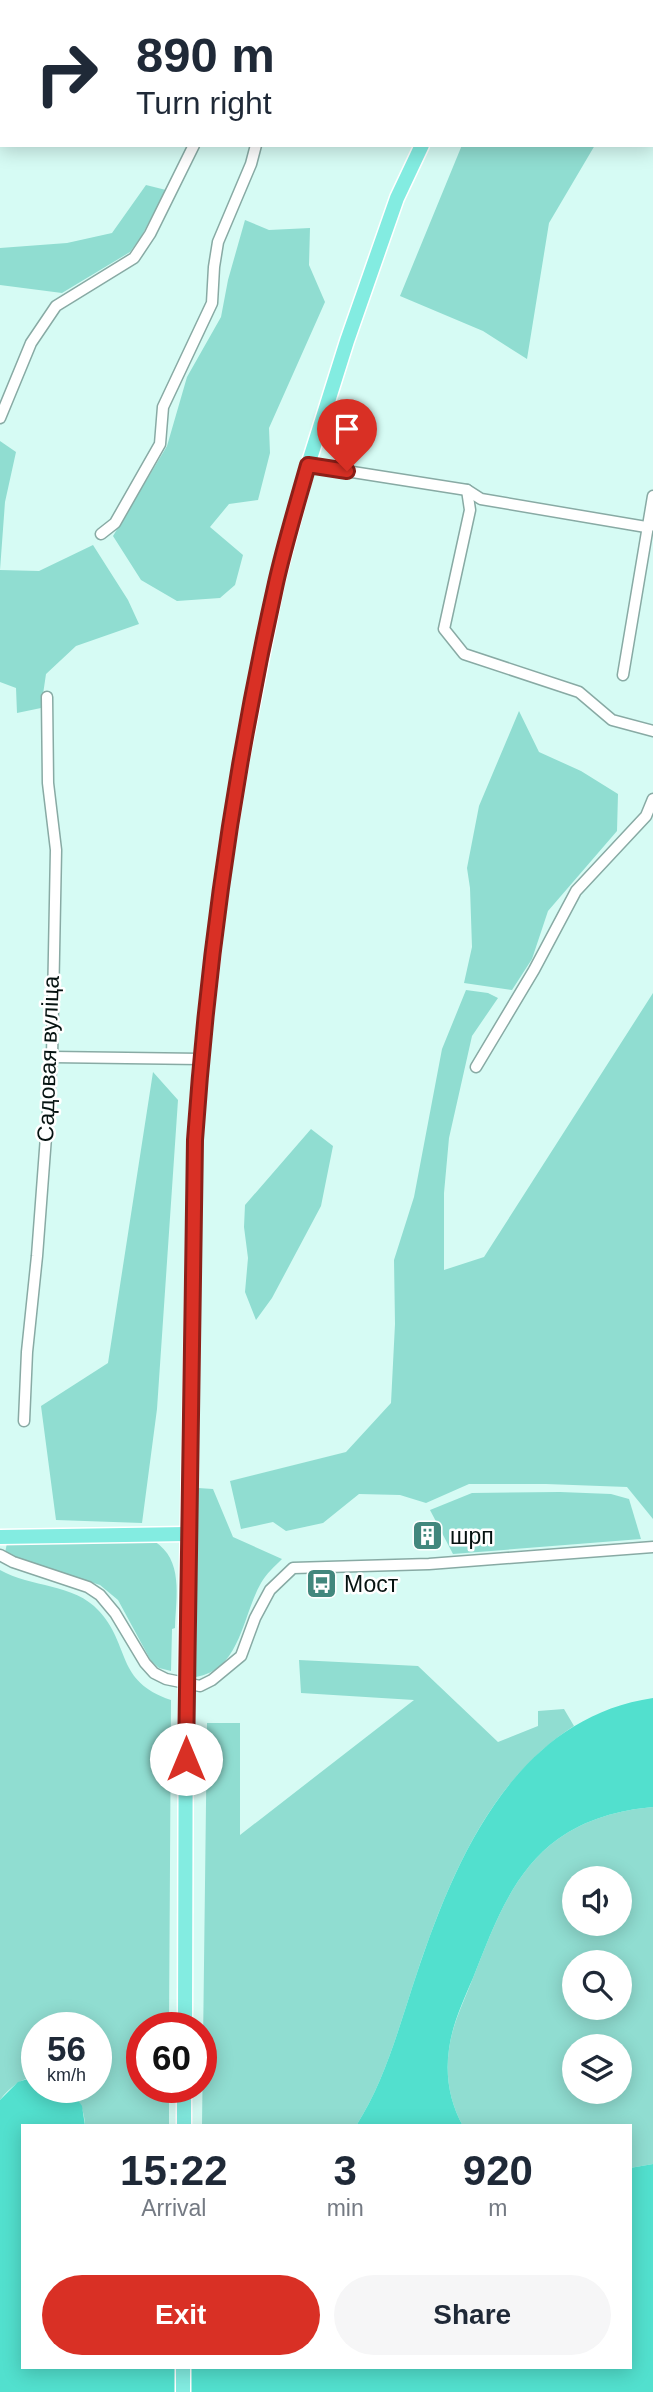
<!DOCTYPE html>
<meta charset="utf-8">
<style>
:root{--surface:#fff;--page:#f6f6f7;--text:#1f2937;--muted:#747a83;--accent:#d93025}
body{margin:0;font-family:Helvetica,sans-serif;background:var(--page);color:var(--text);height:100vh;display:flex;flex-direction:column;font-size:26px;white-space:nowrap}
*{box-sizing:border-box;margin:0}
p{font-size:23px;color:var(--muted)}
.icon{flex:none;width:38px;height:38px;fill:none;stroke:currentColor;stroke-width:2;stroke-linecap:round;stroke-linejoin:round}
.map{position:relative;flex:1;overflow:hidden}
.panel{position:absolute;left:21px;top:2124px;width:611px;height:245px;display:flex;flex-direction:column;background:var(--surface);border-radius:0px;box-shadow:0 4px 18px #0003}
.panel>*{flex:none}
.banner{position:absolute;left:0px;top:0px;width:654px;height:147px;box-shadow:0 4px 18px #0003;background:#fff;color:var(--text);overflow:hidden}
.controls{position:absolute;left:562px;top:1866px;display:grid;gap:14px}
.controls a{display:grid;place-items:center;width:70px;height:70px;border-radius:50%;background:var(--surface);box-shadow:0 4px 18px #0003;font-size:35px}
.speed{position:absolute;left:21px;top:2012px;display:flex;gap:14px;font-size:35px;font-weight:700;text-align:center}
.speed>*{display:grid;place-content:center;width:91px;height:91px;border-radius:50%;background:var(--surface);box-shadow:0 4px 18px #0003;line-height:1}
.speed small{font-size:18px;font-weight:400}
.speed .limit{border:10px solid #d22;background:#fff;color:#111}
.pin{position:absolute;display:grid;place-items:center;width:60px;height:60px;color:#fff;margin:-72px -30px;border-radius:50% 50% 50% 0;rotate:-45deg;box-shadow:0 0 7px #0007}
.pin .icon{rotate:45deg}
.me{position:absolute;width:77px;margin:-38px;rotate:0deg;stroke-linejoin:round;filter:drop-shadow(0 0 5px #0008)}
.turn{display:flex;align-items:center;gap:24px;height:147px;padding:0 21px;font-size:32px}
.turn .icon{width:91px;height:91px;stroke-width:2.5}
.turn b{display:block;font-size:49px;line-height:60px}
.eta{display:flex;justify-content:space-evenly;align-items:center;height:119px;text-align:center}
.eta b{font-size:42px;font-weight:600;line-height:49px}
.primary-button{display:flex;gap:14px;margin-top:auto;padding:14px 21px}
.primary-button a{flex:1;height:80px;border-radius:42px;background:var(--accent);color:#fff;font-size:28px;font-weight:600;line-height:80px;text-align:center}
.primary-button a+a{background:var(--page);color:var(--text)}
.map>svg:first-child{display:block}
.green{fill:#90ddd1;fill-rule:evenodd}
.water{fill:#52e0ce}
.lines{fill:none;stroke-linecap:round;stroke-linejoin:round}
.minor-casing{stroke:#88aaa4;stroke-width:13}
.major-casing{stroke:#fff;stroke-width:17}
.minor{stroke:#fff;stroke-width:10}
.major{stroke:#83ece1;stroke-width:14}
.major-bridge-casing{stroke:#fff;stroke-width:17;stroke-linecap:butt}
.major-bridge{stroke:#83ece1;stroke-width:14}
.route-casing{stroke:#8d1f18;stroke-width:18}
.route{stroke:#d93025;stroke-width:12}
.labels{text-anchor:middle;stroke-width:5;stroke-linejoin:round;paint-order:stroke}
.street-label{font-size:23px;fill:#061311;stroke:#fff}
.poi-label{font-size:23px;fill:#061311;stroke:#fff;text-anchor:start}
</style>
<div class="map">
<svg width="653" height="2392" viewBox="0 0 653 2392">
<rect width="100%" height="100%" fill="#d6fbf4"/>
<!-- green -->
<g class="green">
<path d="M0,0H321L2,2V65Z"/>
<path d="M462,145H595L549,223L527,359L483,331L400,296Z"/>
<path d="M146,185L166,190L141,237L130,252L62,293L0,285V248L67,243L112,233Z"/>
<path d="M245,220L269,230L310,228L309,265L325,302L269,428L270,453L258,500L229,504L210,527L243,555L235,585L220,598L177,601L141,580L113,536L167,446L187,377L221,317L228,280Z"/>
<path d="M0,441L16,452L5,502L0,570L39,571L93,545L128,600L139,624L76,646L46,674L41,708L17,713L16,688L0,682Z"/>
<path d="M519,711L539,752L581,771L618,794L617,831L548,911L532,959L512,990L464,983L472,947L470,888L467,868L479,806Z"/>
<path d="M466,990L488,993L498,998L472,1036L449,1138L444,1193V1270L484,1257L653,993V1519L627,1487L546,1484H469L426,1503L400,1495L359,1494L323,1523L286,1531L273,1522L241,1529L230,1481L346,1452L391,1403L395,1324L394,1260L414,1197L442,1049Z"/>
<path d="M153,1072L178,1100L157,1409L142,1523L56,1520L41,1406L108,1363Z"/>
<path d="M311,1129L333,1146L321,1206L272,1298L256,1320L245,1292L248,1258L244,1227L245,1205Z"/>
<path d="M198,1488L213,1489L233,1537L282,1559C275,1566 266,1574 261,1583C242,1616 241,1669 196,1677Z"/>
<path d="M560,1492L611,1494L629,1499L641,1539L453,1554L430,1510L472,1493Z"/>
<path d="M154,1541C184,1560 176,1596 175,1628L172,1629L171,1671L159,1668L151,1661L118,1600L100,1585L11,1557L5,1553L7,1543Z"/>
<path d="M0,1570C31,1588 74,1583 99,1611C131,1646 115,1681 171,1700L169,2028H142V2088H169V2126H85C85,2112 79,2098 70,2088H96V2028H37V2076C21,2078 9,2088 0,2100Z"/>
<path d="M299,1660L418,1666L498,1742L538,1726V1711L564,1709L574,1726C489,1780 448,1881 417,1973C399,2026 386,2079 356,2126H202L207,1723H240V1835L414,1700L301,1693Z"/>
<path d="M653,1807V2164L630,2168V2126H463C450,2103 445,2076 449,2049C452,2025 464,2001 473,1978C493,1928 512,1872 558,1839C586,1819 619,1810 653,1807ZM574,1878H620V1923H574ZM574,1962H620V2007H574ZM574,2046H620V2091H574Z"/>
</g>
<!-- water -->
<g class="water">
<path d="M653,1698V1807C619,1810 586,1819 558,1839C512,1872 493,1928 473,1978C463,2001 452,2025 449,2049C445,2076 450,2103 463,2126H356C386,2079 399,2026 417,1973C456,1856 516,1718 653,1698Z"/>
<path d="M37,2076V2088H70L82,2106L85,2126H23V2368H630V2168L653,2164V2392H0V2100L18,2082Z"/>
</g>
<g class="lines">
<defs>
<g id="minor">
<path d="M354,2L357,0"/>
<path d="M0,418L31,343L56,306L134,258L150,234L194,145"/>
<path d="M308,465L467,490L481,499L646,527L653,525"/>
<path d="M467,490L470,510L444,629L464,654L579,692L612,720L653,731"/>
<path d="M101,534L115,523L160,444L163,407L212,303L214,267L218,242L251,164L256,145"/>
<path d="M623,675L653,496"/>
<path d="M52,1057L201,1059"/>
<path d="M476,1067L534,970L576,891L646,816L653,799"/>
<path d="M24,1421L27,1352L37,1256L52,1057L56,850L48,783L47,697"/>
<path d="M0,1555L13,1562L88,1587L100,1595L115,1613L145,1663L154,1673L166,1679L200,1686L212,1680L241,1656L255,1618L270,1590L293,1568L429,1564L653,1547"/>
</g>
<g id="major">
<path d="M490,2L491,0"/>
<path d="M0,1537L187,1534"/>
<path d="M186,1625L195,1140L201,1059L222,879L242,758L277,582L308,465L347,341L397,198L422,145"/>
<path d="M184,2126V2088"/>
<path d="M183,2392V2368"/>
</g>
</defs>
<!-- minor casing -->
<use href="#minor" class="minor-casing"/>
<!-- major casing -->
<use href="#major" class="major-casing"/>
<!-- minor -->
<use href="#minor" class="minor"/>
<!-- major -->
<use href="#major" class="major"/>
<defs>
<path id="major-bridge" d="M185,2028L186,1625"/>
</defs>
<!-- major-bridge casing -->
<use href="#major-bridge" class="major-bridge-casing"/>
<!-- major-bridge -->
<use href="#major-bridge" class="major-bridge"/>
</g>
<g class="lines">
<defs>
<path id="route" d="M186,1759L195,1140C208,953 235,766 276,583C285,543 297,504 308,465L347,471"/>
</defs>
<!-- route casing -->
<use href="#route" class="route-casing"/>
<!-- route -->
<use href="#route" class="route"/>
</g>
<!-- icons -->
<defs>
<symbol id="building-square" viewBox="-11 -11 22 22"><rect x="-9" y="-9" width="18" height="18" rx="4" fill="#42877d" stroke="#fff"/><path d="M-4-6H4V6H1V3H-1V6H-4ZM-2.5-4.3h1.7v1.8h-1.7ZM.8-4.3h1.7v1.8H.8ZM-2.5-1h1.7V.8h-1.7ZM.8-1h1.7V.8H.8Z" fill="#fff"/></symbol>
<symbol id="bus-square" viewBox="-11 -11 22 22"><rect x="-9" y="-9" width="18" height="18" rx="4" fill="#42877d" stroke="#fff"/><path d="M-5-6H5V4H4V6H2V4H-2V6H-4V4H-5ZM-3.5-4V0h7V-4ZM-3.5 1.2v1.5H-2V1.2ZM2 1.2v1.5H3.5V1.2Z" fill="#fff"/></symbol>
</defs>
<g fill-rule="evenodd">
<use href="#building-square" x="410" y="1518" width="35" height="35"/>
<use href="#bus-square" x="304" y="1566" width="35" height="35"/>
</g>
<g class="labels">
<!-- street labels -->
<g class="street-label">
<text transform="translate(48 1059) rotate(-88)" y="8">Садовая вуліца</text>
</g>
<!-- poi labels -->
<g class="poi-label">
<text x="450" y="1544">шрп</text>
<text x="344" y="1592">Мост</text>
</g>
</g>
</svg>
<div class="controls">
<a><svg class="icon" aria-label="sound" viewBox="0 0 24 24"><path d="M4 9h4l5-4v14l-5-4H4zM17 9q2 3 0 6"/></svg></a>
<a><svg class="icon" aria-label="search" viewBox="0 0 24 24"><circle cx="10" cy="10" r="6"/><path d="M15 15l6 6"/></svg></a>
<a><svg class="icon" aria-label="layers" viewBox="0 0 24 24"><path d="M12 4l9 5-9 5-9-5zM3 14l9 5 9-5"/></svg></a>
</div>
<div class="speed"><div>56<small>km/h</small></div><div class="limit">60</div></div>
<div class="pin" style="left:347px;top:471px;background:#d93025"><svg class="icon" aria-label="arrive" viewBox="0 0 24 24"><path d="M6 21V4h12l-3 4 3 4H6"/></svg></div>
<svg class="me" style="left:186px;top:1759px" viewBox="-20 -20 40 40"><circle r="19" fill="#fff"/><path d="M0-13L10 11 0 6-10 11z" fill="#d93025"/></svg>
<div class="banner">
<div class="turn"><svg class="icon" aria-label="right" viewBox="0 0 24 24"><path d="M7 20v-9h11M14 6l5 5-5 5"/></svg><div><b>890 m</b>Turn right</div></div>
</div>
<section class="panel">
<div class="eta">
<div><b>15:22</b><p>Arrival</p></div>
<div><b>3</b><p>min</p></div>
<div><b>920</b><p>m</p></div>
</div>
<div class="primary-button"><a>Exit</a><a>Share</a></div>
</section>
</div>
